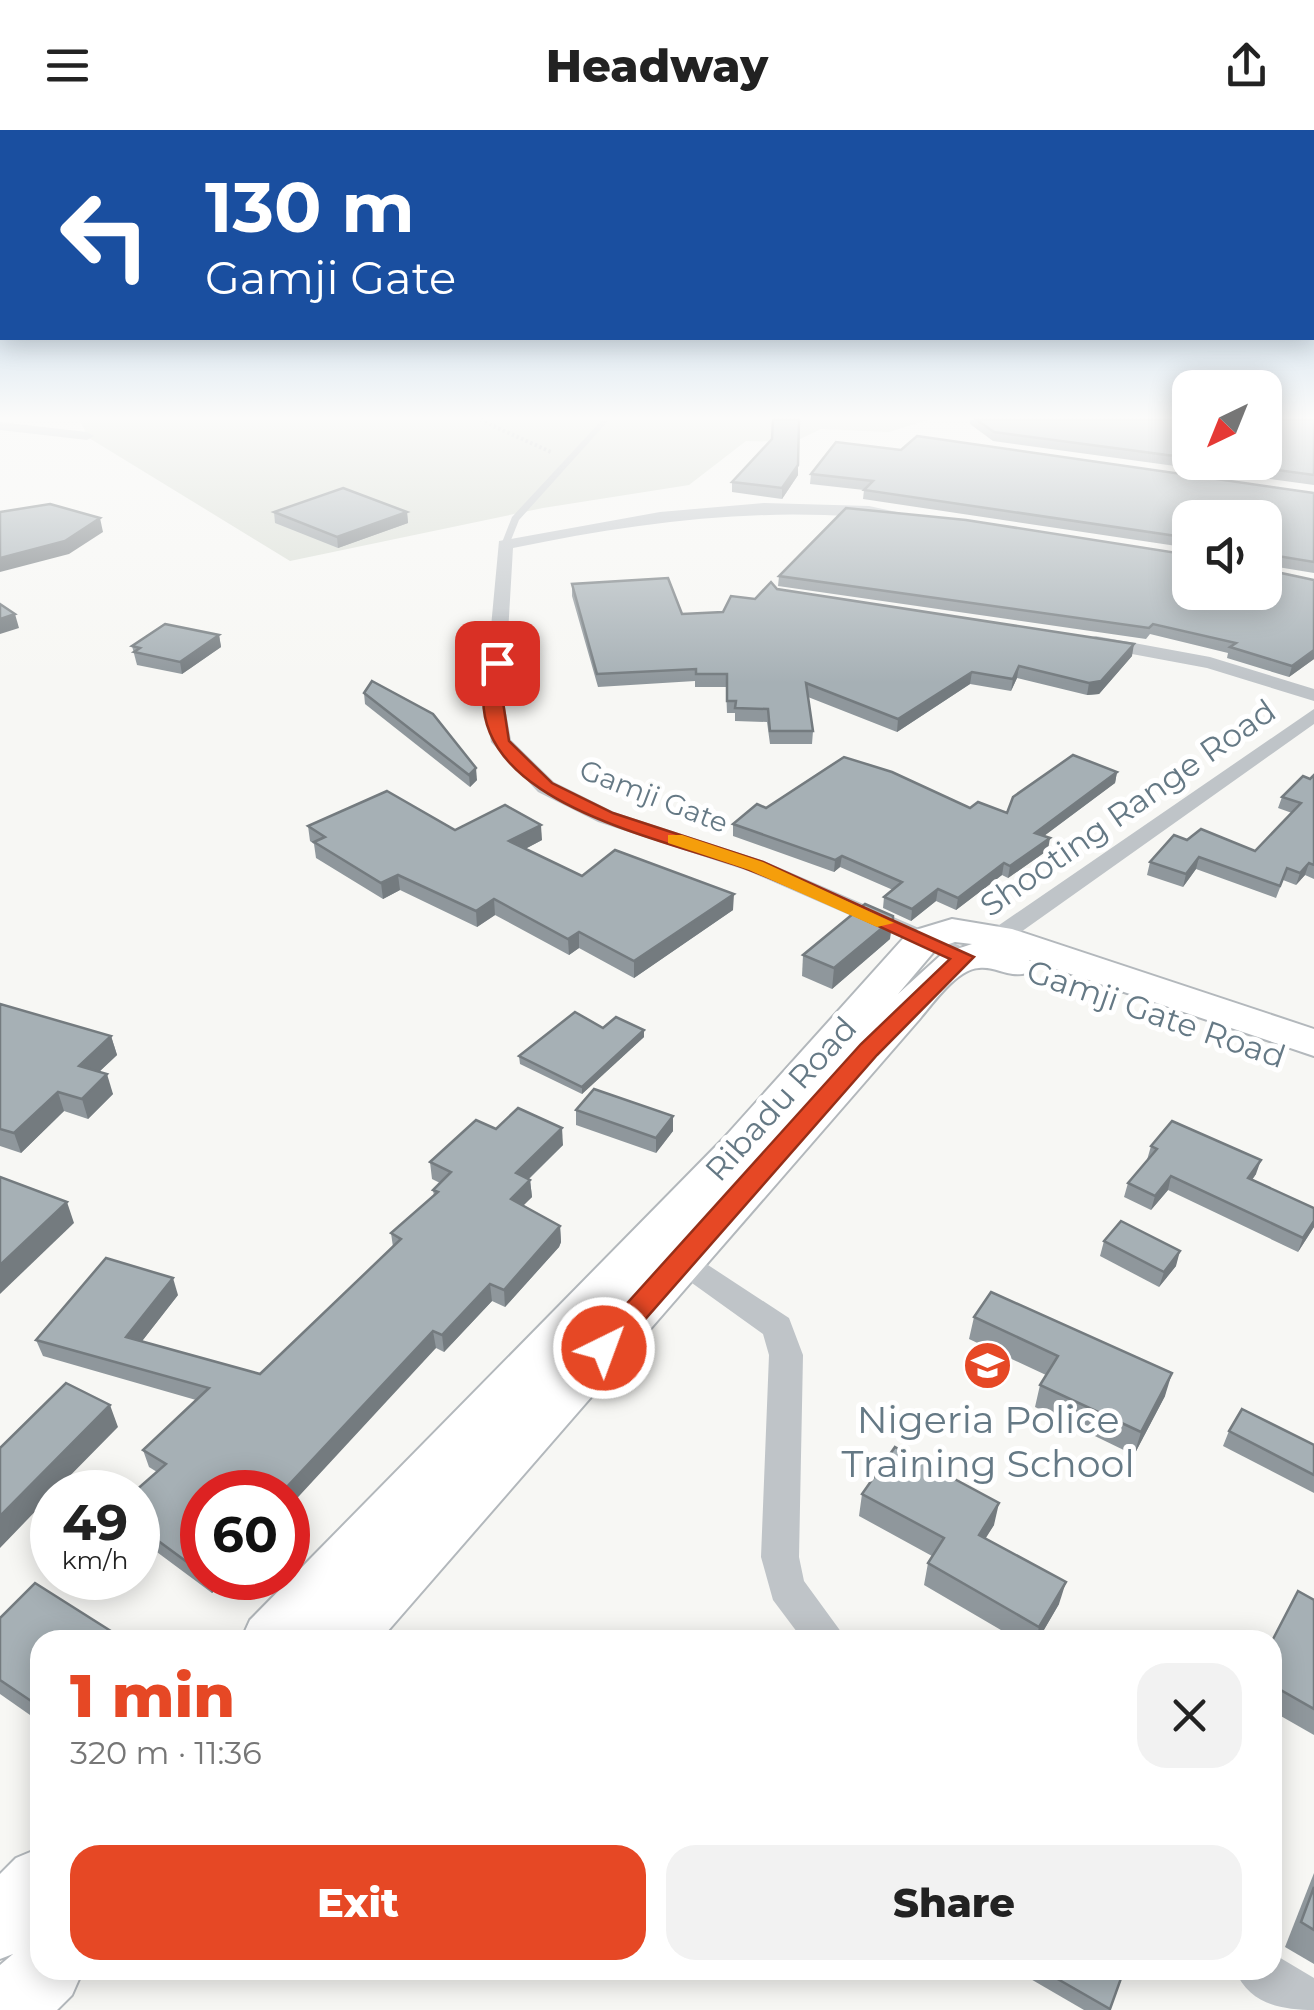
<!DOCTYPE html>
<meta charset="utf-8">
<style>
:root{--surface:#fff;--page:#f2f2f2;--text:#222;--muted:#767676;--accent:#e64825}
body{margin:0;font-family:Montserrat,sans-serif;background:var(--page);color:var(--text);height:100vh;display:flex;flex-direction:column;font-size:38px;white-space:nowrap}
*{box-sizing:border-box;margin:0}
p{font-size:32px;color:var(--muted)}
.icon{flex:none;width:55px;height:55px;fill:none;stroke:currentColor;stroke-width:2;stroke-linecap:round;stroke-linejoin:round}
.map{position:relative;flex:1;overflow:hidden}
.side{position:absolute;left:30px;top:1500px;width:1252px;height:350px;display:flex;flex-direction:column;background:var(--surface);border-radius:30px;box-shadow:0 5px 25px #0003}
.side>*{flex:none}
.hud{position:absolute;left:0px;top:0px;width:1315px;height:210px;box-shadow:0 5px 25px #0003;background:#1a4fa0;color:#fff;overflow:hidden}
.needle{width:65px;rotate:223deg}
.buttons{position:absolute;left:1172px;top:240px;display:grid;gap:20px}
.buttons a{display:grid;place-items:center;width:110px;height:110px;border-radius:20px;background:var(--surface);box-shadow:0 5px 25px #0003;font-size:50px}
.speed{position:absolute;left:30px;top:1340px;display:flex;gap:20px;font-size:50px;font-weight:700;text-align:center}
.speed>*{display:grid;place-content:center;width:130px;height:130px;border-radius:50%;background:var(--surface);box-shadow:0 5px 25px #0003;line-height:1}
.speed small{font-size:25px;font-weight:400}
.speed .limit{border:15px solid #d22;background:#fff;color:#111}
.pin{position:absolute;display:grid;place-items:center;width:85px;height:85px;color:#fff;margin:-42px;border-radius:20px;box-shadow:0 5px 15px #0006}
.me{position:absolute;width:110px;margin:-55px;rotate:42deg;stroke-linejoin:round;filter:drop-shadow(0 0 8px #0008)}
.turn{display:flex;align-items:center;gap:35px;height:210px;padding:0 40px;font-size:45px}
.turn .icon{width:130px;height:130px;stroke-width:2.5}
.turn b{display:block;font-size:70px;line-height:85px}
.round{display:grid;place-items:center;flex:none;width:105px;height:105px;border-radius:30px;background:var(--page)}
.overview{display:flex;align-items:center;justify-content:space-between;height:170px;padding:0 40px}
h1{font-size:60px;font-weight:800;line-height:75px;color:var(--accent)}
.action{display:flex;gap:20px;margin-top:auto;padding:20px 40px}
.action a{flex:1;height:115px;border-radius:30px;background:var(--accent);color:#fff;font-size:40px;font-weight:800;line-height:115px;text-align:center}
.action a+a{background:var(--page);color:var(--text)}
header{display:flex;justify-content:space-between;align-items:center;height:130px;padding:0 40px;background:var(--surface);font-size:45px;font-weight:800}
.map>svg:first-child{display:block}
.green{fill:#d7dcd3}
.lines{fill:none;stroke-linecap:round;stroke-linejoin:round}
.primary-casing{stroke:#b3b8bc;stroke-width:4}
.path{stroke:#b9bdbf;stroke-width:4;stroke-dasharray:2.5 2.5;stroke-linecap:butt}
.service{fill:#bfc4c8;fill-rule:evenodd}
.minor{fill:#bfc4c8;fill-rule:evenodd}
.primary{fill:#fff;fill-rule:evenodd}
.wall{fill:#8f979c}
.shaded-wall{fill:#747b7f}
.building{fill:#a6b0b5;stroke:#747b7f;stroke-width:2.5}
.route{fill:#e64825;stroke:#962f18;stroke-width:2.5}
.slow{fill:#f59e0b}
.labels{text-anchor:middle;stroke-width:10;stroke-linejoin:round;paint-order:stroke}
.far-street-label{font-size:28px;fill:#657985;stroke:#fff}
.street-label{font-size:32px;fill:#657985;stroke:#fff}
.near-poi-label{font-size:38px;fill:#657985;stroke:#fff}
</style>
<header><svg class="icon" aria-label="menu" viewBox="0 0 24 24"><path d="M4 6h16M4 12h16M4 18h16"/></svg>Headway<svg class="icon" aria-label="share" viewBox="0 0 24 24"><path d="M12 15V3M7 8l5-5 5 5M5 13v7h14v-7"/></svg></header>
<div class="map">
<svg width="1314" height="1880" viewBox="0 0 1314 1880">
<rect width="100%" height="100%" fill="#f7f7f4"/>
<!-- green -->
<path class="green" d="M79,290H928L889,302L821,299L794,312L746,311L689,355L543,378L290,431L89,308Z"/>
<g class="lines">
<defs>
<g id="primary">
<path d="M952,789L1012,799L1314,899V926L1029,830L1033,835L1027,843C1008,848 996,836 979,838C956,839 931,876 917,892L380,1510H241L250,1490L723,1009L909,802ZM955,812L972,814L942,824L898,864L937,818Z"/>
<path d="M40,1718V1802L32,1811L40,1807V1840H83L72,1865L57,1880H0V1835L13,1824L0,1829V1744L16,1728Z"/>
</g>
</defs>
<!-- primary casing -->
<use href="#primary" class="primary-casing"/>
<!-- path -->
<path class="path" d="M480,290L551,322"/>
<!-- service -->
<path class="service" d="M602,290H609L519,390L509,415L502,417L501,415L512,387Z"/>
<!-- minor -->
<g class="minor">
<path d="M0,292L87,302L94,306L87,310L0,300Z"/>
<path d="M764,373L869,376L929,389L921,394C782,373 650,390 513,418L504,572L511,610L554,652L614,682L764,731L972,821L989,802L1314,579V594L1007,812L991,830L964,835L748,741L598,692L538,662L491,612L484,572L499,411L660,382Z"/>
<path d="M1096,506L1210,527L1314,559V571L1207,538L1089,516V508Z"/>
<path d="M682,1118L789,1188L803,1225L799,1427L804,1451L847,1510H803L773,1470L761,1427L769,1225L763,1204L671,1138L666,1130L671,1122Z"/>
<path d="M1272,1823L1314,1848V1880C1281,1880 1249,1874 1235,1840H1272Z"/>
</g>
<!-- primary -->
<use href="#primary" class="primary"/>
</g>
<!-- wall -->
<g class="wall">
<path d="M970,290H1190V332H1265L1314,290V355L993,311L970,294Z"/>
<path d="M772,309L798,345L782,369L732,362V352Z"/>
<path d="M901,320L1314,363V443L1266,435L1267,440L1314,450V529L1289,547L1227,528L1228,523L1150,504L1146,509L778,456L779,446L1265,462L1190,388V418L863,369L864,360L810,354L811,344Z"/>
<path d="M274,382H407L408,393L338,418L275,393Z"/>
<path d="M572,454L682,484L723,482L777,459L1132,526L1099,564L1087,565L1017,548L1011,561L970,554L897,602L808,567L813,601L812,614H770L767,592L735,591V583H727L726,557H695V551L598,557L572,466Z"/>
<path d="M219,505L221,517L182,544L137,535L132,516Z"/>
<path d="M364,563L477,650L470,657L365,574Z"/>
<path d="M1117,642L1115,653L1044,706L1048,720L1008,748L1002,745L956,780L936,771L911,791L883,778L884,767L893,760L840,737L834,742L733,706V694L766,678H970L1007,683Z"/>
<path d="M1314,645V749L1305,745L1296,755L1283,750L1276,768L1196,739L1183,757L1147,745L1150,732L1187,710L1255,721L1292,683L1278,678L1282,667Z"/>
<path d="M308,696L455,700L542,710L525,719L582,746L733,780L634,848L579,818L569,825L495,785L477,797L400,760L383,769L316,728L314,714L310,711Z"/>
<path d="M890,809L832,859L802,846L803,825Z"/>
<path d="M0,874L111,906L117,925L99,942L113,964L88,989L64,981L21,1023L0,1016Z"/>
<path d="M603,898L644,907L582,964L520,934L519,926Z"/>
<path d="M576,980L673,1001L656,1023L576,995Z"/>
<path d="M496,999L563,1015L529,1049L530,1050L532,1067L523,1075L560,1096L561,1112L559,1117L505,1177L492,1171L444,1222L436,1218L202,1362V1448H229L212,1463L138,1408V1362L157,1342L149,1337L143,1320L196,1270L43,1226L36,1210L178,1165L142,1211L260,1244L393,1117L391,1103L434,1066L433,1060L440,1053L432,1049L430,1032Z"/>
<path d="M1151,1016L1256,1044L1252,1050L1314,1078V1097L1298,1122L1168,1060L1151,1080L1124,1067L1128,1053L1147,1030Z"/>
<path d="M1104,1111L1176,1136L1159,1157L1100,1126Z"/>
<path d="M974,1187L1165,1266L1134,1325L1035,1277L1040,1255L1046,1245L969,1209Z"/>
<path d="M1229,1301L1314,1315V1363L1223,1316Z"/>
<path d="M862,1364L994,1395L985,1408L1059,1474L1038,1510H1018L924,1455L928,1433L932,1426L859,1386Z"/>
<path d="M1314,1470V1605L1272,1581V1511Z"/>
<path d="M0,1488L40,1510V1592L0,1564Z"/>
<path d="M1314,1743V1834L1285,1817Z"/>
<path d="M1015,1840H1124L1110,1880H1084Z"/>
</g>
<!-- shaded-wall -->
<g class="shaded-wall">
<path d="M798,335V345L782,369V358Z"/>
<path d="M407,382L408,393L338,418L337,407Z"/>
<path d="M100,388L103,402L69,424L0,442V428Z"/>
<path d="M15,484L19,498L0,504V489Z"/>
<path d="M219,505L221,517L182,544L180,532Z"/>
<path d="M1134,514L1132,526L1099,564L1087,565L1089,553Z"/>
<path d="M1314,520V529L1289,547L1292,536Z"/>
<path d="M1019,536L1017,548L1011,561L1013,549Z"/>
<path d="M972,542L970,554L897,602L898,589Z"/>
<path d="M476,638L477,650L470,657L469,645Z"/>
<path d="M1117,642L1115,653L1033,714L1035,703Z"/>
<path d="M541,695L542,710L510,727L509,711Z"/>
<path d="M1050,708L1048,720L1008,748L1010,736Z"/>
<path d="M842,726L840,737L834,742L835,730Z"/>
<path d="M1199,727L1196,739L1183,757L1186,744Z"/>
<path d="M1004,733L1002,745L956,780L958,768Z"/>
<path d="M1309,733L1305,745L1296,755L1300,743Z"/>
<path d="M398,745L400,760L383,769L381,753Z"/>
<path d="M938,759L936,771L911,791L912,779Z"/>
<path d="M734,764L733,780L634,848V831Z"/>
<path d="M494,769L495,785L477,797L476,781Z"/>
<path d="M893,789L890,809L832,859L834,838Z"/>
<path d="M579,802V818L569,825L568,809Z"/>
<path d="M644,900V907L582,964V957Z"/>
<path d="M111,906L117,925L85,955L79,936Z"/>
<path d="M107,944L113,964L88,989L82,969Z"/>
<path d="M58,962L64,981L21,1023L14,1003Z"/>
<path d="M673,986V1001L656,1023V1008Z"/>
<path d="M562,998L563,1015L517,1060L516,1043Z"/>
<path d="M1261,1030L1256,1044L1243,1062L1248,1048Z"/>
<path d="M1171,1046L1168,1060L1151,1080L1155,1066Z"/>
<path d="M530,1050L532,1067L513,1086L511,1069Z"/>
<path d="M67,1072L74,1093L0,1164V1135Z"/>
<path d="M1314,1091V1097L1298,1122L1303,1108Z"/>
<path d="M560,1096L561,1112L559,1117L505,1177L504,1160Z"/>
<path d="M1180,1121L1176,1136L1159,1157L1164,1142Z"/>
<path d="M173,1148L178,1165L132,1224L126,1207Z"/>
<path d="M490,1154L492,1171L444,1222L442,1205Z"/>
<path d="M433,1201L436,1218L288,1378V1362H282Z"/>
<path d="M1172,1243L1165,1266L1134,1325L1141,1302Z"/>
<path d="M110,1275L118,1297L54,1362H52V1364L0,1418V1386Z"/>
<path d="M999,1373L994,1395L974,1427L979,1405Z"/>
<path d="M207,1448H229L212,1463Z"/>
<path d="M1066,1452L1059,1474L1038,1510H1036L1039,1497Z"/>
</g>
<!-- building -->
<g class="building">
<path d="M773,290H799L798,335L782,358L732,352L772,309Z"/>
<path d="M977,290H1190V328L994,302Z"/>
<path d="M1265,290H1314V345L1220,332H1265Z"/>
<path d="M917,306L1314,363V432L1265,424L1267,440L1314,450V520L1292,536L1230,517L1236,513L1153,494L1149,498L779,446L846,378L966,390L1190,425V462H1265V388H1190V408L864,360L873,351L811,344L836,312L901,320Z"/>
<path d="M343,358L407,382L337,407L274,382Z"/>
<path d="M50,374L100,388L65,411L0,428V382Z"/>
<path d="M668,448L682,484L723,482L731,466L755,469L771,452L777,459L1134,514L1101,551L1089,553L1019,536L1013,549L972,542L898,589L806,553L813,601H770L768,579L735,578L736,571H727V544H696V539L597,544L572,454Z"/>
<path d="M0,474L15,484L0,489Z"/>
<path d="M165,494L219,505L180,532L134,522L140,518L132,516Z"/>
<path d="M372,551L433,584L476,638L469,645L364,563Z"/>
<path d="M1073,625L1117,642L1035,703L1050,708L1010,736L1004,733L958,768L938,759L912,779L884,767L902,752L842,726L835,730L733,694L757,674L766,678L844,627L892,642L970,678L978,672L1007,683L1013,667Z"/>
<path d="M1314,645V735L1309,733L1300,743L1287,738L1280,756L1199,727L1186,744L1150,732L1174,705L1187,710L1201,699L1255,721L1301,673L1282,667L1303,646L1310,649Z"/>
<path d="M387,661L455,700L505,675L541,695L509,711L582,746L615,720L734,764L634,831L579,802L568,809L494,769L476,781L398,745L381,753L314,712L325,707L308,696Z"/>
<path d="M865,774L893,786V789L834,838L803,825Z"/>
<path d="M0,874L111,906L79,936L107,944L82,969L58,962L14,1003L0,999Z"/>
<path d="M575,882L603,898L616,887L644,900L582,957L519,926Z"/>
<path d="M594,959L673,986L656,1008L576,980Z"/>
<path d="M518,978L562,998L516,1043L530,1050L511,1069L560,1096L504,1160L490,1154L442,1205L433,1201L282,1362H202V1443L138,1396V1362H134L166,1334L143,1320L209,1258L36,1210L106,1128L173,1148L126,1207L260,1244L401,1109L391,1103L438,1062L433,1060L451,1042L430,1032L476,990L496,999Z"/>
<path d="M1172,991L1261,1030L1248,1048L1314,1078V1091L1303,1108L1171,1046L1155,1066L1128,1053L1157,1019L1151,1016Z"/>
<path d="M0,1047L67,1072L0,1135Z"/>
<path d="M1121,1091L1180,1121L1164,1142L1104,1111Z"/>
<path d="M991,1162L1172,1243L1141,1302L1040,1255L1058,1226L974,1187Z"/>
<path d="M66,1253L110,1275L0,1386V1318Z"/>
<path d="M1242,1279L1314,1315V1345L1229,1301Z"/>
<path d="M895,1317L999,1373L979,1405L1066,1452L1039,1497L928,1433L944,1408L862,1364Z"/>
<path d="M35,1453L125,1510H40V1577L0,1550V1488Z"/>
<path d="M1298,1461L1314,1470V1579L1272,1555V1511Z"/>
<path d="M1314,1757V1800L1301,1792Z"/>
<path d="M1042,1840H1124L1110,1879Z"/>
</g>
<!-- sky -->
<linearGradient id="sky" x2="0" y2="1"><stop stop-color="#94bbdb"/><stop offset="0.52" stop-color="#fbfbfa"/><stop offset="1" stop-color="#fbfbfa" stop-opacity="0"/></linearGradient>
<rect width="1314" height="553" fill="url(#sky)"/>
<!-- route -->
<path class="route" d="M491,530L505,533L503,572L509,611L552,653L613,683L763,732L974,827L877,925L613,1226H594L590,1218L594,1210L861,914L950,829C883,799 816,765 747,739C660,707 439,668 491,530Z"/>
<!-- slow -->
<path class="slow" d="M668,705H682L763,732L894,793L877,797L749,740L668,713Z"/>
<!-- icons -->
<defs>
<symbol id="university-disc" viewBox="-11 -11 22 22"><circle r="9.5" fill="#e64825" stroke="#fff"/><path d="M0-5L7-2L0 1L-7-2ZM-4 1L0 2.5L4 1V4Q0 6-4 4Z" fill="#fff"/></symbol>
</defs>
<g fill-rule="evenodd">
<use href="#university-disc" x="960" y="1208" width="55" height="55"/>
</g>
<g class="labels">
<!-- far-street labels -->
<g class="far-street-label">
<text transform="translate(654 666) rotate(21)" y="10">Gamji Gate</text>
</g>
<!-- street labels -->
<g class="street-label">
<text transform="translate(1128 678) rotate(-35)" y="11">Shooting Range Road</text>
<text transform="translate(1156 884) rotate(19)" y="11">Gamji Gate Road</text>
<text transform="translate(781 969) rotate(-48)" y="11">Ribadu Road</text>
</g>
<!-- near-poi labels -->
<g class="near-poi-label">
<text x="988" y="1303">Nigeria Police<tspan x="988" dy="44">Training School</tspan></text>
</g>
</g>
</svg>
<div class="buttons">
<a><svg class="needle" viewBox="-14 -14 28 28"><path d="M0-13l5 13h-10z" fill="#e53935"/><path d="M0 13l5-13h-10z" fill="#767676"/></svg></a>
<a><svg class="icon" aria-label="sound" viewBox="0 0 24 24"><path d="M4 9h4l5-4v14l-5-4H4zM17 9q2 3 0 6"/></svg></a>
</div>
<div class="speed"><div>49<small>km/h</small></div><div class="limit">60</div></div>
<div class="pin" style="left:497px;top:533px;background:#d93025"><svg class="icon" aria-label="arrive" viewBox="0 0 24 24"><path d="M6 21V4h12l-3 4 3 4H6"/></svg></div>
<svg class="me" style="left:604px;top:1218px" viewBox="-20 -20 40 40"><circle r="17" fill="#e64825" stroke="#fff" stroke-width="3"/><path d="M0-11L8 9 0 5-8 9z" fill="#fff"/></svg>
<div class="hud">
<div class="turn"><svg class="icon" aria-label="left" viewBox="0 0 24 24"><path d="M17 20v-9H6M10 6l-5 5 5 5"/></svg><div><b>130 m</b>Gamji Gate</div></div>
</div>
<section class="side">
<div class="overview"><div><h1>1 min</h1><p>320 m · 11:36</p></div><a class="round"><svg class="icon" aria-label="close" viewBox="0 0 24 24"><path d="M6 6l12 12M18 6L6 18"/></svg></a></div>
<div class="action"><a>Exit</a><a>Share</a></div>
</section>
</div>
